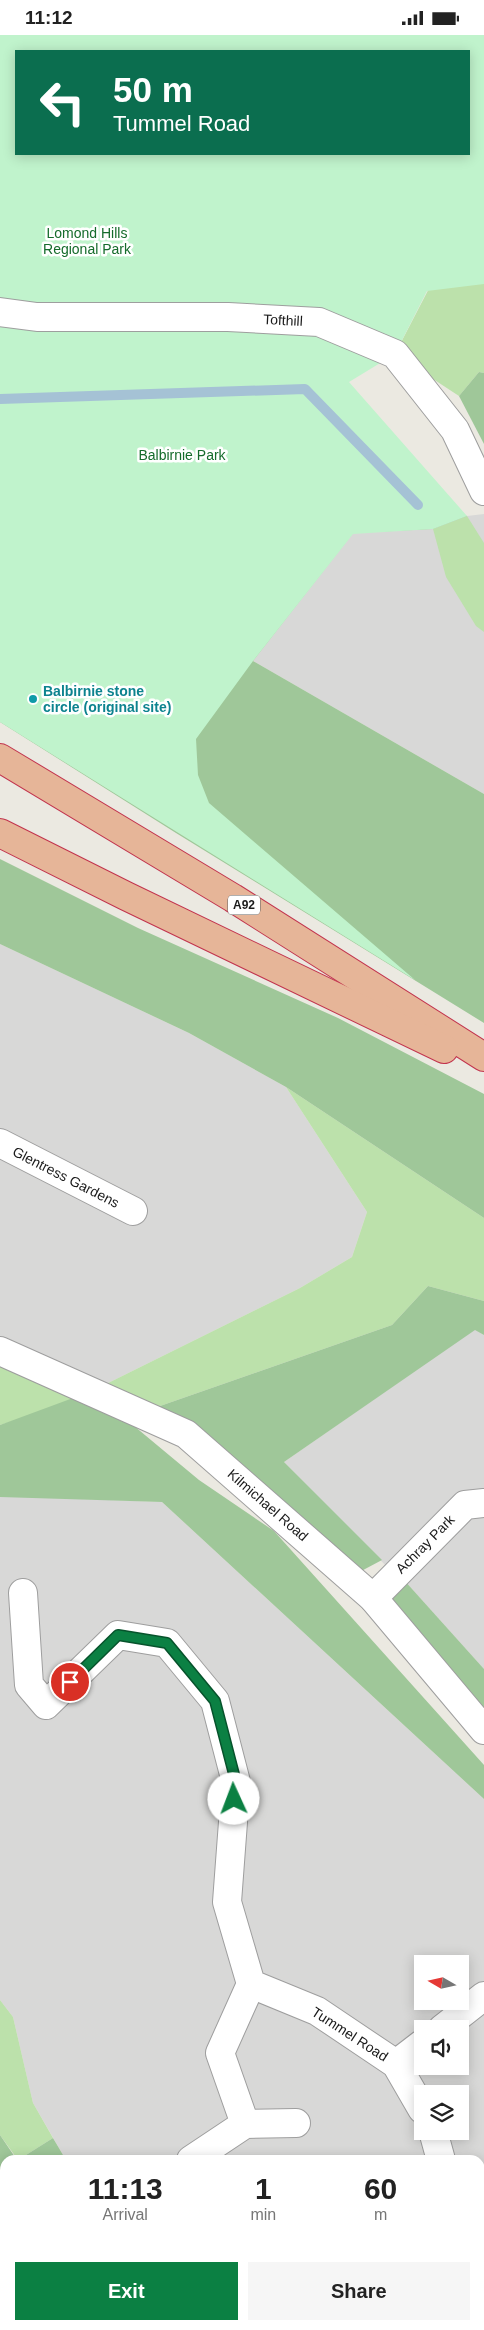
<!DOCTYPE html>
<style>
:root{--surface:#fff;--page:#f6f6f6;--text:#222;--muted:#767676;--accent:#0b8043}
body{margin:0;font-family:Arial,sans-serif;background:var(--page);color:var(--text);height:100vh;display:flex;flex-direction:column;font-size:19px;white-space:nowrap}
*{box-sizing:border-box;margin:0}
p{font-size:16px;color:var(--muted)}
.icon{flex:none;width:28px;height:28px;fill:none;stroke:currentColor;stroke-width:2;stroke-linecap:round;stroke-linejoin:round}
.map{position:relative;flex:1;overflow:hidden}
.sheet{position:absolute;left:0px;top:2120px;width:485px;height:175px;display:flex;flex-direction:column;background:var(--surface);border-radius:15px 15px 0 0;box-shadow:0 2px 12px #0003}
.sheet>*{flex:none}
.banner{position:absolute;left:15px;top:15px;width:455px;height:105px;border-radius:0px;box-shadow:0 2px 12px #0003;background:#0b6e4f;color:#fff;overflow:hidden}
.needle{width:32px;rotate:279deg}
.buttons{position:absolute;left:414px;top:1920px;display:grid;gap:10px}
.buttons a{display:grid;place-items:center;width:55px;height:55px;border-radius:0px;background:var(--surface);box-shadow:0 2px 12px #0003;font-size:25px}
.pin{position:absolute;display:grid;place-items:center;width:42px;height:42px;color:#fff;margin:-21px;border:2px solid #fff;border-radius:50%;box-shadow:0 1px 5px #0007}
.me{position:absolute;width:55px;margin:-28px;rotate:358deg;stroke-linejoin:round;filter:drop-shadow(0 0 4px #0008)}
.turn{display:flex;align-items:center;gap:18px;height:105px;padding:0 15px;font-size:22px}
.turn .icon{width:65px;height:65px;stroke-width:2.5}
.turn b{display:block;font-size:35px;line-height:42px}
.eta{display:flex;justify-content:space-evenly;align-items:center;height:85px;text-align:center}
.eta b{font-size:30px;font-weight:700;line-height:35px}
.action{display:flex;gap:10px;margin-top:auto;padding:10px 15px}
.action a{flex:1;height:58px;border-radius:0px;background:var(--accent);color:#fff;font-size:20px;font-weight:700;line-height:58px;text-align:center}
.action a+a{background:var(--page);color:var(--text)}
.status{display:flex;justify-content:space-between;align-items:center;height:35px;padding:0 25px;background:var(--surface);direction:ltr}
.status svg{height:14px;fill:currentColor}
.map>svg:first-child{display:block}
.residential{fill:#d8d8d7;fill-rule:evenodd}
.grass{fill:#bce1ab}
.forest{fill:#9fc799}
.park{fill:#c0f3cc;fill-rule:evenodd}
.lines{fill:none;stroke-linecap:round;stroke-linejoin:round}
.stream{stroke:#a5c2d5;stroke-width:10}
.minor-casing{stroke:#9e9e9e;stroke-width:30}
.trunk-casing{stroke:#c2344e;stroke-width:30}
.minor{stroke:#fff;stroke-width:28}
.trunk{stroke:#e6b598;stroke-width:28}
.route-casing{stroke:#07532c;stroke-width:12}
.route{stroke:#0b8043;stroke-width:9}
.culture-dot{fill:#0f9aa8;stroke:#fff;stroke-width:2}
.labels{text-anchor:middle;stroke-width:5;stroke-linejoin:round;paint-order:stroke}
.shield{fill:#fff;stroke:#5f5f5f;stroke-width:1}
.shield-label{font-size:12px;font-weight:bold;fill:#1a1a1a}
.park-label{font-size:14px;fill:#156b2b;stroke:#fff}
.street-label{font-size:14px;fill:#1a1a1a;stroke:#fff}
.culture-label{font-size:14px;font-weight:bold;fill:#0d838f;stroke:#fff;text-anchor:start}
</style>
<div class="status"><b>11:12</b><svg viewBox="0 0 49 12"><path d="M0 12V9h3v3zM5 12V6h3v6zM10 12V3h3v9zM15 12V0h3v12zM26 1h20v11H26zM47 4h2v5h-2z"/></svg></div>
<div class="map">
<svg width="484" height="2295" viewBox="0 0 484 2295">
<rect width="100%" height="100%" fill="#ebe9e1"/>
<!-- residential -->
<g class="residential">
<path d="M484,479V759L253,626L353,498L433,494L467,481Z"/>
<path d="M0,909L189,998L286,1052L367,1177L352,1222L300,1253L92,1356L0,1316Z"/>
<path d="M475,1294L484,1300V1634L404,1545L395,1540L284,1427Z"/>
<path d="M2,1461L162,1467L484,1764V2295H171L168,2290H480V2125H66L33,2068L13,1982L0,1965V1462ZM422,1929H460V1966H422ZM422,1994H460V2031H422ZM422,2059H460V2096H422Z"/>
<path d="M0,2198L5,2207V2290H87L90,2295H0Z"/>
</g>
<!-- grass -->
<g class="grass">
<path d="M484,230V338L479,337L459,361L395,319L435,242Z"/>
<path d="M467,481L484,508V597L476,591L446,542L433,494Z"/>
<path d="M286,1052L484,1183V1266L428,1251L392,1290L140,1378L20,1384L0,1390V1316L92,1356L300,1253L352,1222L367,1177Z"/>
<path d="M0,1965L13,1982L33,2068L53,2103L18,2125L0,2100Z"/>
<path d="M87,2290H168L171,2295H90Z"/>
</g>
<!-- forest -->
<g class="forest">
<path d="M0,335L467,481L433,494L353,498L253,626L484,759V988L176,798L0,687Z"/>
<path d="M479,337L484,338V409L459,361Z"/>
<path d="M0,824L138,893L338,983L484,1059V1183L286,1052L189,998L0,909Z"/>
<path d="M428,1251L484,1266V1300L475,1295L284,1427L382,1525L350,1542L140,1378L392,1290Z"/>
<path d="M92,1356L199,1445L274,1496L484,1730V1764L162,1467L0,1462V1390Z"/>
<path d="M404,1545L484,1634V1695L381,1573Z"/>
<path d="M0,2100L17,2125H5V2207L0,2198Z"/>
<path d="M53,2103L66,2125H18Z"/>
</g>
<!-- park -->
<path class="park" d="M0,0H484V249L427,256L395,319L349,347L467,481L433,494L353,499L253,626L196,704L198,740L209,768L415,945L0,687ZM16,16H469V119H16Z"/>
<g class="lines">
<!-- stream -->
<path class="stream" d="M0,364L305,354L418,470"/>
<defs>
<g id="minor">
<path d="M0,277L37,282H228L319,287L395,319L455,395L484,456"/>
<path d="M0,1108L133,1176"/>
<path d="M0,1316L186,1399L373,1563L484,1695"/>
<path d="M23,1558L29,1650L46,1670L118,1600L167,1608L215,1666L236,1747L227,1867L251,1949L317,1976L396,2029L422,2074"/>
<path d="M373,1563L465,1470L484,1468"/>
<path d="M442,1994L484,1961"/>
<path d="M396,2029L422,2009"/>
<path d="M245,2089L220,2018L251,1949"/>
<path d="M433,2096L441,2125"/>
<path d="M191,2125L245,2089L296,2088"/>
<path d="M480,2225L484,2230"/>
</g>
<g id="trunk">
<path d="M0,723L233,863L484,1022"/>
<path d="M0,798L126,861L444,1014"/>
</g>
</defs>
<!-- minor casing -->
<use href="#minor" class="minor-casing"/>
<!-- trunk casing -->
<use href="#trunk" class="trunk-casing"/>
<!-- minor -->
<use href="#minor" class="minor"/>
<!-- trunk -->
<use href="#trunk" class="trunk"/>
</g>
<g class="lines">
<defs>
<path id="route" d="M70,1647L118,1600L167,1608L215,1666L236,1747L234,1764"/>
</defs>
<!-- route casing -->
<use href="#route" class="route-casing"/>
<!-- route -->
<use href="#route" class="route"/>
</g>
<!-- markers -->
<circle class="culture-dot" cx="33" cy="664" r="5"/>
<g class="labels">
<!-- shield labels -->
<rect class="shield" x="228" y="860.5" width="32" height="19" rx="4"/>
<g class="shield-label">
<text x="244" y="874">A92</text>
</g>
<!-- park labels -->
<g class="park-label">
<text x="87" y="203">Lomond Hills<tspan x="87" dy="16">Regional Park</tspan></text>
<text x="182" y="425">Balbirnie Park</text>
</g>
<!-- street labels -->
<g class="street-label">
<text transform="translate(283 285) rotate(3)" y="5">Tofthill</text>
<text transform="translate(66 1142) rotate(27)" y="5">Glentress Gardens</text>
<text transform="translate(268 1470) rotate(41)" y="5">Kilmichael Road</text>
<text transform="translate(425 1509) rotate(-45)" y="5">Achray Park</text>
<text transform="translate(350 1999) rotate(33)" y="5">Tummel Road</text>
</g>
<!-- culture labels -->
<g class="culture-label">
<text x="43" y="661">Balbirnie stone<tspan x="43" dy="16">circle (original site)</tspan></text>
</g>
</g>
</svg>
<div class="buttons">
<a><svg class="needle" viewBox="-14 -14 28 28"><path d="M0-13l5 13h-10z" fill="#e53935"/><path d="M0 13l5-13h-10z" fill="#767676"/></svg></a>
<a><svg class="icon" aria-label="sound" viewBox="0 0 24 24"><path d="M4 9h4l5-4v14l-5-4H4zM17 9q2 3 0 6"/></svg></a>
<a><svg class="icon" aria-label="layers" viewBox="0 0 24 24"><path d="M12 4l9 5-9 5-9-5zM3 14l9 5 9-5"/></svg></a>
</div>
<div class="pin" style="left:70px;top:1647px;background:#d93025"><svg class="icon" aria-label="arrive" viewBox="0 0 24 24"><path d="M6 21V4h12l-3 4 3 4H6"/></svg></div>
<svg class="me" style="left:234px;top:1764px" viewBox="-20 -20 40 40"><circle r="19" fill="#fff"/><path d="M0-13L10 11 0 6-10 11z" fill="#0b8043"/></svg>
<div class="banner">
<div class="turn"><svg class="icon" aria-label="left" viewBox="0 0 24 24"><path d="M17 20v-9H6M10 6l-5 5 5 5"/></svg><div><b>50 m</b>Tummel Road</div></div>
</div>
<section class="sheet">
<div class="eta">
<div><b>11:13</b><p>Arrival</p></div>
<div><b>1</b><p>min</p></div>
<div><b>60</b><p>m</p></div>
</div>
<div class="action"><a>Exit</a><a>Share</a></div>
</section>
</div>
